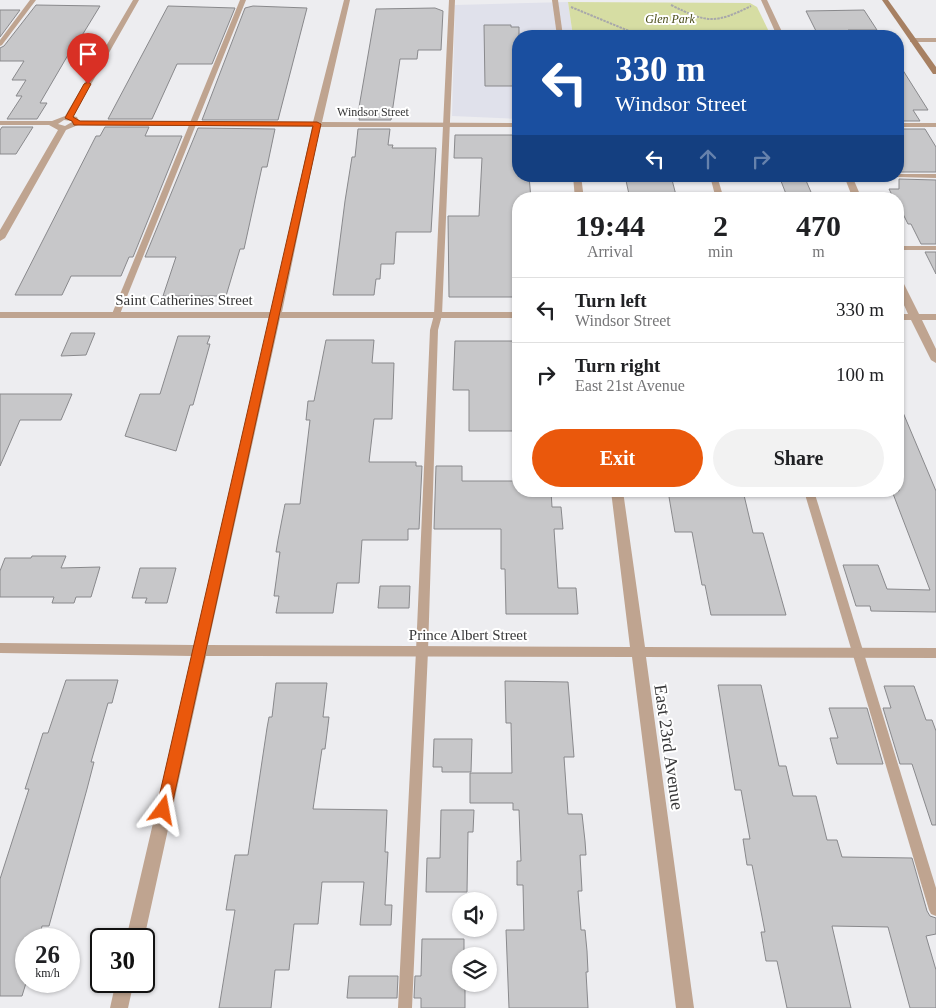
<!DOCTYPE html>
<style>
:root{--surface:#fff;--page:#f2f2f2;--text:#202124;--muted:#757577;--line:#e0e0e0;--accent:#ea580c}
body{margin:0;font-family:Georgia,serif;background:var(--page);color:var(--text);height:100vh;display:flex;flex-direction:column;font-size:19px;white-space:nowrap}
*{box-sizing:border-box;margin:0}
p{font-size:16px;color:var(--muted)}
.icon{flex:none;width:28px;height:28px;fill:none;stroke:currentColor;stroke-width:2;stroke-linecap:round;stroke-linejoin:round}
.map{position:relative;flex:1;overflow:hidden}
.drawer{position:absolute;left:512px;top:192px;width:392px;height:305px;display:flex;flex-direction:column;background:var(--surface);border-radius:20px;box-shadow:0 1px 4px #0004}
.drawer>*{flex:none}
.top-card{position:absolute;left:512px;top:30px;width:392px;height:152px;border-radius:20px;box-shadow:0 1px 4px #0004;background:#1a4fa0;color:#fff;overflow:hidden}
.controls{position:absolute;left:452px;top:892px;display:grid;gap:10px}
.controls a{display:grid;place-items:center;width:45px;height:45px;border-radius:50%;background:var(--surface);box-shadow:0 1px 4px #0004;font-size:25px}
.speed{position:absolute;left:15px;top:928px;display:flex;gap:10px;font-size:25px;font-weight:700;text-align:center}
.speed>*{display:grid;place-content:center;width:65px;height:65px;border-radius:50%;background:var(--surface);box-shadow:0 1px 4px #0004;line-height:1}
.speed small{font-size:12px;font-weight:400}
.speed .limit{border:2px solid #111;border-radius:8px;background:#fff;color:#111}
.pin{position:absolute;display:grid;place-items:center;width:42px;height:42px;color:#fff;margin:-51px -21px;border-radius:50% 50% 50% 0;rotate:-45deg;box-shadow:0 0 5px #0007}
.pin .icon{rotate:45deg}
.me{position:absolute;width:55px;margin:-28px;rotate:13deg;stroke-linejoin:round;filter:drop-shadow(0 0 4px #0008)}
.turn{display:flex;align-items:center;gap:18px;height:105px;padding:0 20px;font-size:22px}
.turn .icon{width:65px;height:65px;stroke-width:2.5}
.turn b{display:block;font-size:35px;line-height:42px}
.lanes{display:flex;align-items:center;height:48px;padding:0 20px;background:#0003;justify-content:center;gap:25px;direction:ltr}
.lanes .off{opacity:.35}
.eta{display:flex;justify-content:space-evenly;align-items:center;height:85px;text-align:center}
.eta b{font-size:30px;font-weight:700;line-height:35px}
.button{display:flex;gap:10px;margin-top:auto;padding:10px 20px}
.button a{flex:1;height:58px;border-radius:30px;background:var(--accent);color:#fff;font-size:20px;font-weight:700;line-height:58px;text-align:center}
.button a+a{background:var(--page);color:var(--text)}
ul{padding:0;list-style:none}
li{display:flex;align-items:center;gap:15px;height:65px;padding:0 20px;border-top:1px solid var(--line)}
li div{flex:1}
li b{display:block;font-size:19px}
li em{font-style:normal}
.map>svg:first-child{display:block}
.built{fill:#e0e1eb}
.green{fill:#d6dda3}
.building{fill:#c7c7c9;stroke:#89898c}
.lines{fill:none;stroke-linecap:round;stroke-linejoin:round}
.path{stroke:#a8a8aa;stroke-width:2;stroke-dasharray:2.5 1;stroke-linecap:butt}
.lane{fill:#bfa490;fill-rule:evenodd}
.street{fill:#bfa490;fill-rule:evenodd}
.secondary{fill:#a78062;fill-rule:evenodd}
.route{fill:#ea580c;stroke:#983908}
.labels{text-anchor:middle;stroke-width:4;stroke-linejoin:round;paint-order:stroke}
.far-park-label{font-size:12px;font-style:italic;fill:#484b16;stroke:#fff}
.far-street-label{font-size:12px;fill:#373738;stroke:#fff}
.street-label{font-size:15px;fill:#373738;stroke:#fff}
.near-street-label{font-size:18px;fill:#373738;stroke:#fff}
</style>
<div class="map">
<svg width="936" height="1008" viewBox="0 0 936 1008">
<rect width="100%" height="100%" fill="#ededf0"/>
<!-- built -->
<path class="built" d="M568,2L573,36H519V119L452,116L455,5Z"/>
<!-- green -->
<path class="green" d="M568,2L750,3L757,7L771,36H573Z"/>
<!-- building -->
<g class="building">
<path d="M36,5L100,6L70,55H68L40,103H47L37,119H7L22,96H16L26,80H12L24,61H0V48L4,46Z"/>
<path d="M168,6L235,8L212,64H177L152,119H108Z"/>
<path d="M253,6L307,8L278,120H202L245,8Z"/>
<path d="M435,8L443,11L441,50H418L417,59H400L391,120H359L360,113H358L376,9Z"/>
<path d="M0,10H20L0,37Z"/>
<path d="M864,10L877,30H848L851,36L818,35L806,11Z"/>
<path d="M484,25H511V27H519V86H485Z"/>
<path d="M899,64L928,110H913L920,121H899Z"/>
<path d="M2,127H33L16,154H0V130Z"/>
<path d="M105,127H149L145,136H182L133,257H129L121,276H71L62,295H15L96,136H100Z"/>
<path d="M198,128L275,129L267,167H262L244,249H240L226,296H163L176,257H145Z"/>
<path d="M358,129H390L388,145H393L392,148H436L431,232H396L394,264H381L380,279H376L374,295H333L345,201L352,157H355Z"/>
<path d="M899,129H925L936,147V172H899Z"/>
<path d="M455,135H519V176H529L531,199H519V297H449L448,216H479L482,158H454Z"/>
<path d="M625,176H671L677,199H630Z"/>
<path d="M779,176H804L814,199H788Z"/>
<path d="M899,179L936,180V244H921L911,224H908L899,206V199H894L889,189H899Z"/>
<path d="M925,252H936V274Z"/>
<path d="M71,333H95L86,355L61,356Z"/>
<path d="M178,336H210L207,344H210L193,405H190L176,451L125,436L140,394H160Z"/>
<path d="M326,340H374L372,363H394L392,419H374L369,462H416V466H422L419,529H408V540H362L359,583H337L333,613H276L279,596H274L280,552H276L278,540L285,504H300L310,420H306L308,401H314Z"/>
<path d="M455,341H518L519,431H469V390H453Z"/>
<path d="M0,394H72L61,420H20L0,466Z"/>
<path d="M899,403L936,491V612L871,611L870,606H856L843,565H878L887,589L930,590L892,491H899Z"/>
<path d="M436,466H462V481H519V491H551L552,507H561L563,529H554L558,588H576L578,614H506L505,569H501V529H434Z"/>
<path d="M668,491H743L753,533H763L786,615H711L705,585H702L692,532H675Z"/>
<path d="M32,556H66L61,568L100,567L91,597H76L74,603H52L54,597H0V571L5,558H31Z"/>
<path d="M140,568H176L167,603H145L147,598H132Z"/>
<path d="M380,586H410L409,608H378Z"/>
<path d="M66,680H118L112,703H108L91,762H94L87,789L49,926H42L39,939H26V983L22,996H0V879L29,789H25L43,733H48Z"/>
<path d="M505,681L568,682L574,757H564L568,814H582L585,841L586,855H580L582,891H578L581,930H585L587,951L588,972H586L588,1008H509L506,930H524L523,885H517V861H521L519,810H513V803H470V773H512L511,723H506Z"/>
<path d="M276,683H327L323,717H329L325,749H322L313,809L387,810L385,852H388L385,905H392L391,925H360L364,882H322L318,924H294L289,970H275L271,1008H219L235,910H226L235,855H248L267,728L269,717H272Z"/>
<path d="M718,685H761L779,766H786L793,796H816L827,840H837L842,857L912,858L927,911L930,916L936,918V934L926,936L936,970V1008H910L888,927L832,926L851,1008H787L777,961H766L761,932H765L752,865H747L743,839H750L741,790H735Z"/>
<path d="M884,686H914L926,720H932L936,731V825H932L912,764H900L883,708H891Z"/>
<path d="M829,708H867L883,764H837L830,738H838Z"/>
<path d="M434,739H472L471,772H442V767H433Z"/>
<path d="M441,810H474L473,832H468L467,892H426L427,858H440Z"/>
<path d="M422,939H464V956H461V984H465V1008H421V998H414L415,976H421Z"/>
<path d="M349,976H398L397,998H347Z"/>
</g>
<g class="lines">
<!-- path -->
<g class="path">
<path d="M671,5C707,23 715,24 751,6"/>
<path d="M571,7L629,31"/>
</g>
<!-- lane -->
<g class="lane">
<path d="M30,0H36L2,45L0,46V40Z"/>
<path d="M240,0H246L120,314L119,316H113L112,314Z"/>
<path d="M449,0H455L442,315L438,330L428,651L412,1008H398L416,651L430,330L434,315Z"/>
<path d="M552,0H558L563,36H557Z"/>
<path d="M899,174H936V178L897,177L896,176H899Z"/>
<path d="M710,176H717L724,199H716Z"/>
<rect x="899" y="246" width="37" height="4"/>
<path d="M804,491H814L936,888V916L931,914L929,910Z"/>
</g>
<!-- street -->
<g class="street">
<path d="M133,0H139L73,116L77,117L79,121L313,122L344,0H350L322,122L519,123V127H320L282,312H519V318H280L208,645L630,647L611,491H623L645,647L936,648V658L646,657L694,1008H676L632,657L206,656L144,939H126L192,656L0,653V643L194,645L270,318H0V312H272L312,127L78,125L66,130L5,238L0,241V230L58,130L49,125H0V121H52L65,116ZM64,120L71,121L72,122L65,126L58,124Z"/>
<path d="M761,0H767L784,36H777Z"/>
<rect x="910" y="38" width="26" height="4"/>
<rect x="899" y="123" width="37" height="4"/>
<path d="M573,176H581L584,199H575Z"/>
<path d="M844,176H852L862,199H853Z"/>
<path d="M899,281L904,284L919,314H936V320H922L936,349V363L931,360L911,320H899V314H908L899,294Z"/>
<path d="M116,981H134L128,1008H110Z"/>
</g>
<!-- secondary -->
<path class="secondary" d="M882,0H888L936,67V74H933Z"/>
</g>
<!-- route -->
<path class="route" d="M88,82L91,84L73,117L80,121L317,122L321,124L171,810L169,815L163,816L158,815L156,810L313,126L74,125L72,121L65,118L84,84Z"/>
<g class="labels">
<!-- far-park labels -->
<g class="far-park-label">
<text x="670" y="23">Glen Park</text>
</g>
<!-- far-street labels -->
<g class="far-street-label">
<text x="373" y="116">Windsor Street</text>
</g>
<!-- street labels -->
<g class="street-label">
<text x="184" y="305">Saint Catherines Street</text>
<text x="468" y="640">Prince Albert Street</text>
</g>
<!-- near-street labels -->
<g class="near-street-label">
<text transform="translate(669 747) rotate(82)" y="6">East 23rd Avenue</text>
</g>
</g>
</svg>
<div class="controls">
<a><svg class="icon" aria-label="sound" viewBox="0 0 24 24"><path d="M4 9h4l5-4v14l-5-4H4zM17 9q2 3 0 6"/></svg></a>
<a><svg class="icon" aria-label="layers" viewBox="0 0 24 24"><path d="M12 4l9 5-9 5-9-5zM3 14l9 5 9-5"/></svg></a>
</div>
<div class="speed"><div>26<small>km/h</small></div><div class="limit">30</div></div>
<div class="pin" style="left:88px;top:84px;background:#d93025"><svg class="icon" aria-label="arrive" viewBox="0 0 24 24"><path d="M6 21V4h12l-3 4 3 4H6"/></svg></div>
<svg class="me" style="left:163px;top:810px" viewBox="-20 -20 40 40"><path d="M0-17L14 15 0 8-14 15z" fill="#ea580c" stroke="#fff" stroke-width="4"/></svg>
<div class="top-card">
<div class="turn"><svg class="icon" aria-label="left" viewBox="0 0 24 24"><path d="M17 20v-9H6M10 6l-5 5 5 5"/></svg><div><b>330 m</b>Windsor Street</div></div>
<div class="lanes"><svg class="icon" aria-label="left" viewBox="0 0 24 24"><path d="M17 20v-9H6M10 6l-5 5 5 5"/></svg><svg class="icon off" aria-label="ahead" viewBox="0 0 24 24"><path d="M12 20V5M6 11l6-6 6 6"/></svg><svg class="icon off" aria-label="right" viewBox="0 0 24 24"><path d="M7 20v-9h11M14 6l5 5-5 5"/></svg></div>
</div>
<section class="drawer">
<div class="eta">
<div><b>19:44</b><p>Arrival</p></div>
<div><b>2</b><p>min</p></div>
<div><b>470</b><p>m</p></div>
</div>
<ul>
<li><svg class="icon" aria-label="left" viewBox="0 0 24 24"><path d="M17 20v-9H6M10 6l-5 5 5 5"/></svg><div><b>Turn left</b><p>Windsor Street</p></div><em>330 m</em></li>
<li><svg class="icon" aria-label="right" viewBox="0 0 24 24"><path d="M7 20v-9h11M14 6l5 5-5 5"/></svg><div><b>Turn right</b><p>East 21st Avenue</p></div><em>100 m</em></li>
</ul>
<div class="button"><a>Exit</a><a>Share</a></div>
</section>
</div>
